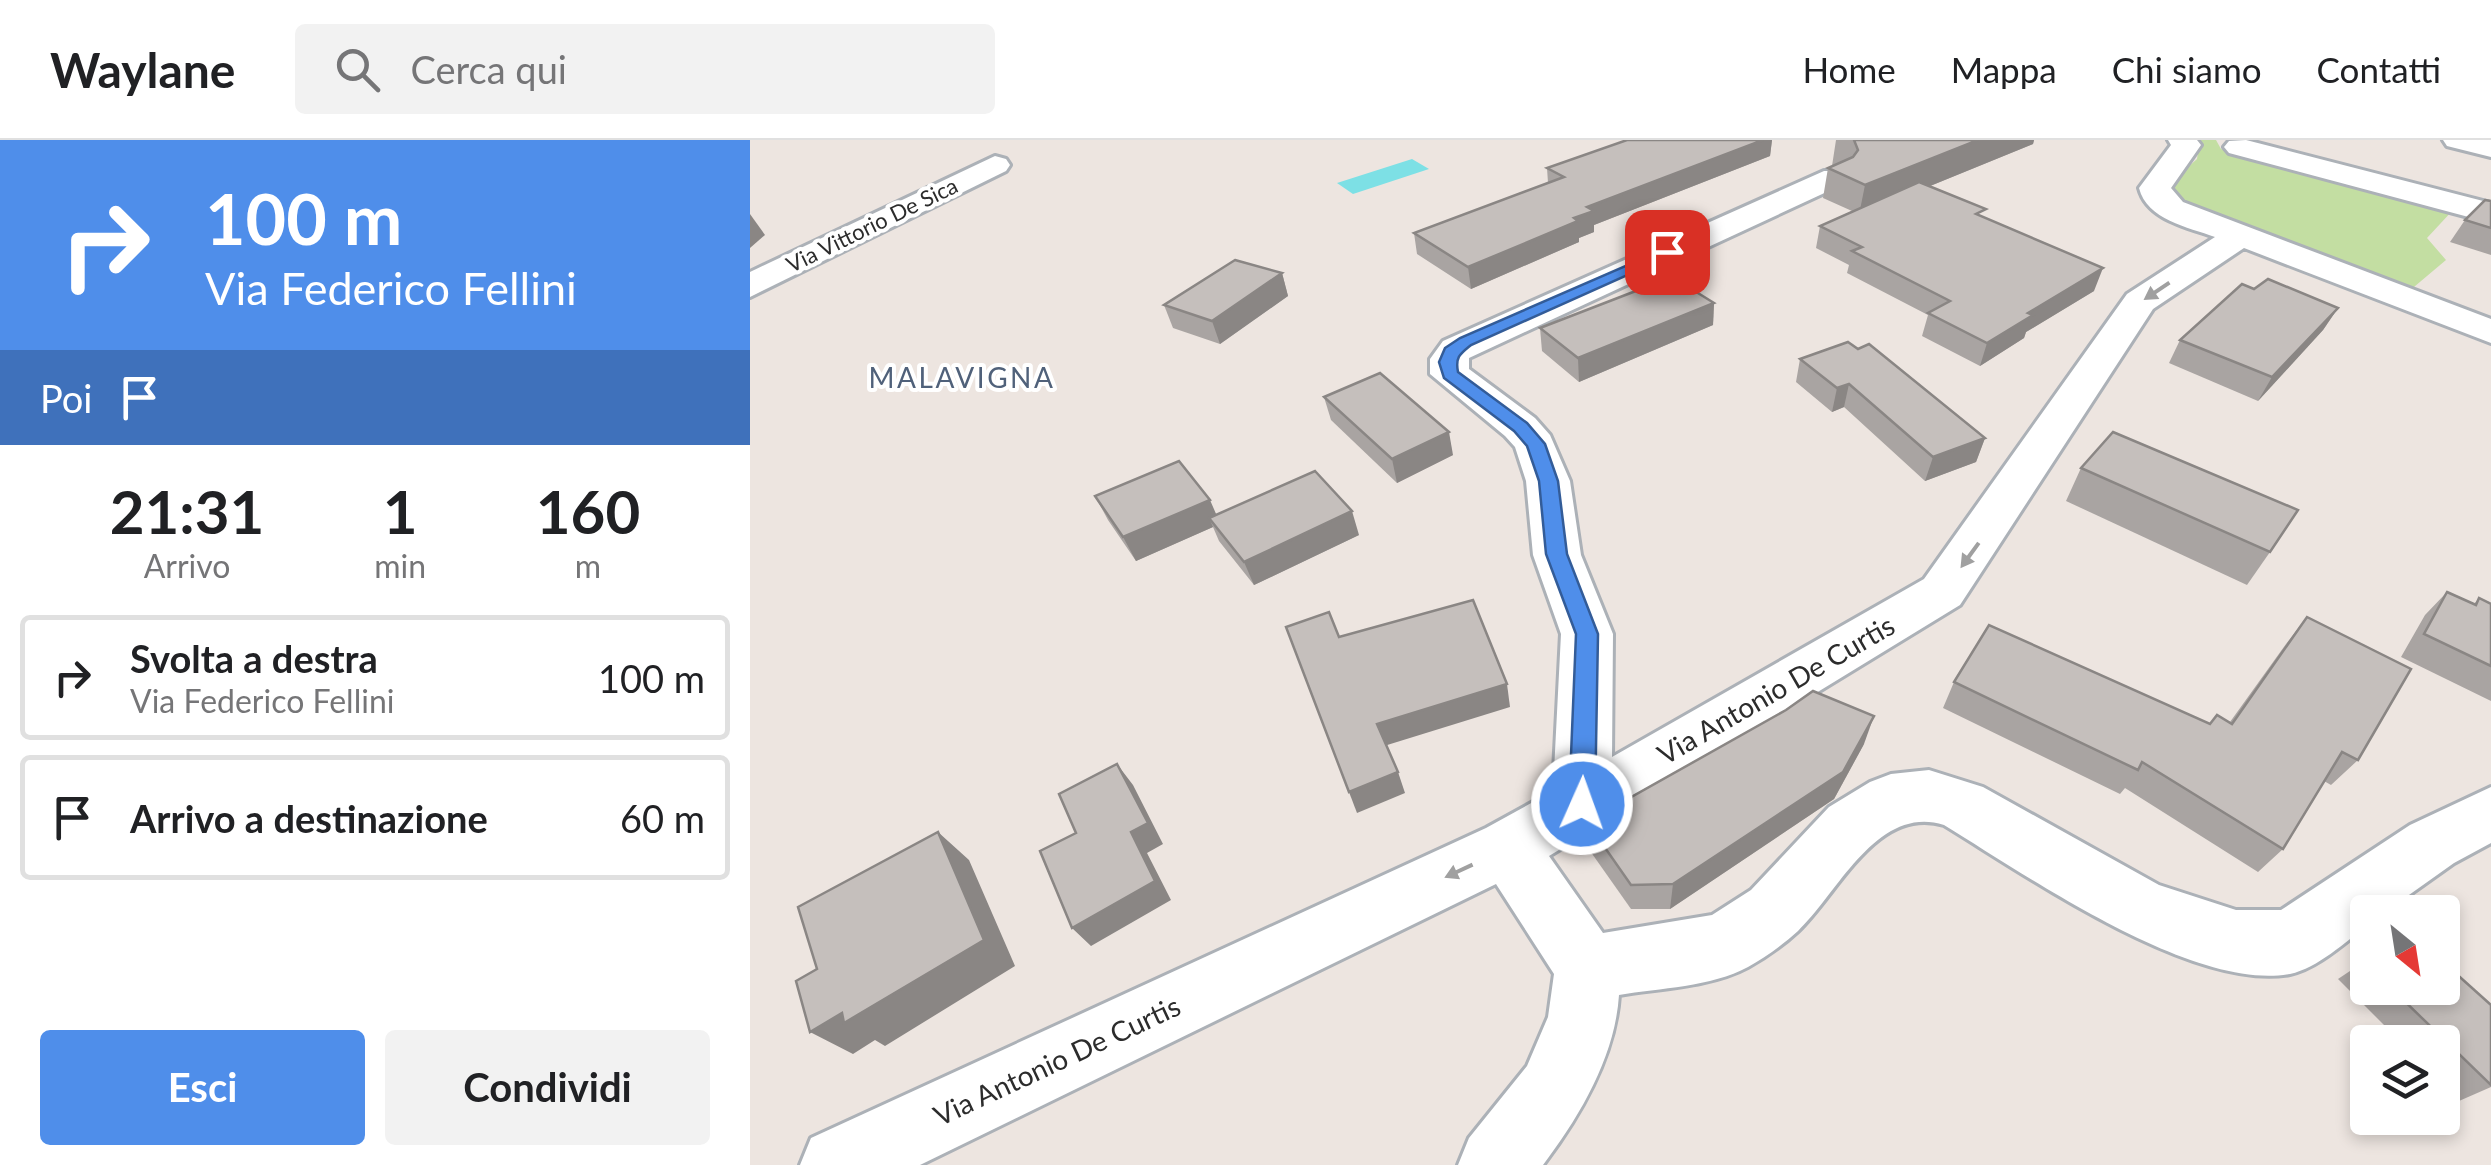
<!DOCTYPE html>
<html lang="it">
<style>
:root{--surface:#fff;--page:#f2f2f2;--text:#202124;--muted:#757577;--line:#e0e0e0;--accent:#4f8eea}
body{margin:0;font-family:Lato,sans-serif;background:var(--page);color:var(--text);height:100vh;display:flex;flex-direction:column;font-size:38px;white-space:nowrap}
*{box-sizing:border-box;margin:0}
p{font-size:32px;color:var(--muted)}
.icon{flex:none;width:55px;height:55px;fill:none;stroke:currentColor;stroke-width:2;stroke-linecap:round;stroke-linejoin:round}
.map{position:relative;flex:1;overflow:hidden}
.details{display:flex;flex-direction:column;background:var(--surface);width:750px}
.details>*{flex:none}
.hud{background:#4f8eea;color:#fff;overflow:hidden}
.needle{width:65px;rotate:150deg}
.controls{position:absolute;left:1600px;top:755px;display:grid;gap:20px}
.controls a{display:grid;place-items:center;width:110px;height:110px;border-radius:10px;background:var(--surface);box-shadow:0 5px 15px #0003;font-size:50px}
.pin{position:absolute;display:grid;place-items:center;width:85px;height:85px;color:#fff;margin:-42px;border-radius:20px;box-shadow:0 5px 15px #0006}
.me{position:absolute;width:110px;margin:-55px;rotate:2deg;stroke-linejoin:round;filter:drop-shadow(0 0 8px #0008)}
.turn{display:flex;align-items:center;gap:35px;height:210px;padding:0 40px;font-size:45px}
.turn .icon{width:130px;height:130px;stroke-width:2.5}
.turn b{display:block;font-size:70px;line-height:85px}
.then{display:flex;align-items:center;height:95px;padding:0 40px;background:#0003;gap:20px;font-size:38px}
.eta{display:flex;justify-content:space-evenly;align-items:center;height:170px;text-align:center}
.eta b{font-size:60px;font-weight:700;line-height:70px}
.button{display:flex;gap:20px;margin-top:auto;padding:20px 40px}
.button a{flex:1;height:115px;border-radius:10px;background:var(--accent);color:#fff;font-size:40px;font-weight:700;line-height:115px;text-align:center}
.button a+a{background:var(--page);color:var(--text)}
ul{padding:0;list-style:none}
li{display:flex;align-items:center;gap:30px;height:125px;margin:0 20px 15px;padding:0 20px;border:5px solid var(--line);border-radius:10px}
li div{flex:1}
li b{display:block;font-size:38px}
li em{font-style:normal}
header{display:flex;align-items:center;gap:60px;box-sizing:border-box;height:140px;padding:0 50px;background:var(--surface);border-bottom:2px solid var(--line)}
header strong{font-size:48px}
nav{display:flex;gap:55px;margin-inline-start:auto;font-size:35px}
.search{width:700px;height:90px;background:var(--page);display:flex;align-items:center;gap:25px;box-sizing:border-box;padding:0 35px;border-radius:10px;color:var(--muted);font-size:38px}
main{display:flex;flex:1;min-height:0}
.map>svg:first-child{display:block}
.green{fill:#c3dea2}
.water{fill:#7de0e5}
.lines{fill:none;stroke-linecap:round;stroke-linejoin:round}
.minor-casing{stroke:#acb1b7;stroke-width:6}
.minor{fill:#fff;fill-rule:evenodd}
.wall{fill:#a9a4a2}
.shaded-wall{fill:#8a8684}
.building{fill:#c5bfbc;stroke:#8a8684;stroke-width:2.5}
.oneway{fill:#a0a0a0}
.route{fill:#4f8eea;stroke:#335c98;stroke-width:2.5}
.labels{text-anchor:middle;stroke-width:8;stroke-linejoin:round;paint-order:stroke}
.far-street-label{font-size:22px;fill:#2c2c2c;stroke:#fff}
.far-quarter-label{font-size:28px;letter-spacing:2.5px;fill:#50617a;stroke:#fff}
.street-label{font-size:28px;fill:#2c2c2c;stroke:#fff}
</style>
<header>
<strong>Waylane</strong>
<div class="search"><svg class="icon" aria-label="search" viewBox="0 0 24 24"><circle cx="10" cy="10" r="6"/><path d="M15 15l6 6"/></svg>Cerca qui</div>
<nav><a>Home</a><a>Mappa</a><a>Chi siamo</a><a>Contatti</a></nav>
</header>
<main>
<section class="details">
<div class="hud">
<div class="turn"><svg class="icon" aria-label="right" viewBox="0 0 24 24"><path d="M7 20v-9h11M14 6l5 5-5 5"/></svg><div><b>100 m</b>Via Federico Fellini</div></div>
<div class="then">Poi<svg class="icon" aria-label="arrive" viewBox="0 0 24 24"><path d="M6 21V4h12l-3 4 3 4H6"/></svg></div>
</div>
<div class="eta">
<div><b>21:31</b><p>Arrivo</p></div>
<div><b>1</b><p>min</p></div>
<div><b>160</b><p>m</p></div>
</div>
<ul>
<li><svg class="icon" aria-label="right" viewBox="0 0 24 24"><path d="M7 20v-9h11M14 6l5 5-5 5"/></svg><div><b>Svolta a destra</b><p>Via Federico Fellini</p></div><em>100 m</em></li>
<li><svg class="icon" aria-label="arrive" viewBox="0 0 24 24"><path d="M6 21V4h12l-3 4 3 4H6"/></svg><div><b>Arrivo a destinazione</b></div><em>60 m</em></li>
</ul>
<div class="button"><a>Esci</a><a>Condividi</a></div>
</section>
<div class="map">
<svg width="1741" height="1025" viewBox="0 0 1741 1025">
<rect width="100%" height="100%" fill="#ede5e0"/>
<!-- green -->
<path class="green" d="M1445,0H1466L1471,9L1703,70L1677,98L1696,120L1658,152L1434,66L1416,47L1447,19L1449,5Z"/>
<!-- water -->
<path class="water" d="M662,19L679,29L603,54L587,43Z"/>
<g class="lines">
<defs>
<g id="minor">
<path d="M1418,0H1447L1451,5L1421,48L1433,62L1741,179V203L1494,108L1403,169L1210,465L799,716L853,793L962,775L1001,750L1079,667L1120,642L1141,634L1179,630L1233,647L1409,745L1486,770H1531L1660,685L1741,647V703L1704,723L1635,772H1618V785C1595,802 1568,828 1540,834C1443,852 1276,735 1194,685C1127,664 1088,753 1048,791C1034,804 1014,818 998,827C961,847 910,848 869,855C865,917 830,976 793,1025H708L719,998L777,926L798,877L804,834L746,744L170,1025H50L61,998L736,688L803,651L811,494L783,415L776,341L765,307L755,296L680,234V219L693,201L1074,31H1096L1100,37L1096,43L719,218V229L785,278L800,295L820,341L831,415L863,494L862,617L1174,439L1377,154L1465,97C1438,87 1397,80 1389,48L1421,5Z"/>
<path d="M1496,0L1741,63V83L1479,13L1474,7L1479,1Z"/>
<path d="M1693,0H1741V17L1697,6Z"/>
<path d="M245,16L256,19L260,25L256,31L0,157V132Z"/>
</g>
</defs>
<!-- minor casing -->
<use href="#minor" class="minor-casing"/>
<!-- minor -->
<use href="#minor" class="minor"/>
</g>
<!-- wall -->
<g class="wall">
<path d="M877,0H1022L1020,16L844,85V92L829,98V102L721,149L667,114L664,93L798,43L797,28Z"/>
<path d="M1086,0H1284L1283,4L1180,46L1233,77L1344,151L1276,192L1274,198L1230,226L1172,196L1178,175L1097,133L1099,125L1066,108L1070,86L1102,71L1073,58L1078,28L1082,26Z"/>
<path d="M1741,61V115L1700,102L1715,80Z"/>
<path d="M532,133L538,156L470,204L423,188L414,165Z"/>
<path d="M1504,149L1588,168L1573,190L1508,261L1419,223L1430,200Z"/>
<path d="M964,163L963,185L829,242L792,211L790,188Z"/>
<path d="M1050,219L1235,298L1226,322L1175,341L1094,267L1082,272L1046,242Z"/>
<path d="M574,257L703,315L647,343L581,280Z"/>
<path d="M1331,328L1520,412L1497,445L1316,361Z"/>
<path d="M345,356L466,374L609,395L504,445L469,401L463,387L386,421L358,380Z"/>
<path d="M1697,452L1724,464L1729,458L1741,464V561L1651,517L1675,475Z"/>
<path d="M1557,477L1608,620L1581,645L1574,641L1533,709L1508,732L1375,648L1370,654L1193,568L1204,542L1460,584L1480,582L1536,504Z"/>
<path d="M1114,604L1084,659L920,769H881L838,708L837,682Z"/>
<path d="M1618,819V848H1692L1741,865V947L1709,961L1692,944V902H1651L1588,839Z"/>
</g>
<!-- shaded-wall -->
<g class="shaded-wall">
<path d="M1013,0H1022L1020,16L844,85V92L829,98V102L721,149L718,127L824,78L837,67Z"/>
<path d="M1228,0H1284L1283,4L1109,75L1115,45Z"/>
<path d="M0,74L15,95L0,108Z"/>
<path d="M1353,128L1344,151L1276,192L1274,198L1230,226L1237,203L1278,173Z"/>
<path d="M532,133L538,156L470,204L462,181Z"/>
<path d="M964,163L963,185L829,242L828,218Z"/>
<path d="M1588,168L1573,190L1508,261L1522,237Z"/>
<path d="M1099,244L1094,267L1082,272L1087,248Z"/>
<path d="M699,292L703,315L647,343L642,319Z"/>
<path d="M1235,298L1226,322L1175,341L1183,317Z"/>
<path d="M460,360L470,383L459,378L463,387L386,421L373,397Z"/>
<path d="M602,371L609,395L504,445L494,422Z"/>
<path d="M757,544L760,567L634,606L627,584Z"/>
<path d="M1124,576L1114,604L1084,659L920,769L923,744Z"/>
<path d="M367,624L383,645L413,704L397,713L421,760L341,806L322,788L381,692Z"/>
<path d="M648,632L655,653L607,673L599,652Z"/>
<path d="M188,692L219,720L265,826L135,906L125,900L103,914L60,892L92,873Z"/>
</g>
<!-- building -->
<g class="building">
<path d="M877,0H1013L837,67L844,71L824,78L828,81L718,127L664,93L814,37L797,28Z"/>
<path d="M1104,0H1228L1115,45L1078,28L1103,17L1108,10Z"/>
<path d="M1169,42L1236,69L1226,74L1353,128L1278,173L1283,175L1237,203L1178,173L1200,161L1102,111L1112,107L1070,86Z"/>
<path d="M1735,60L1741,61V88L1715,80Z"/>
<path d="M485,120L532,133L462,181L414,165Z"/>
<path d="M922,137L964,163L828,218L790,188Z"/>
<path d="M1518,139L1588,168L1522,237L1430,200L1492,144L1504,149Z"/>
<path d="M1098,202L1108,209L1119,204L1235,298L1183,317L1099,244L1087,248L1050,219Z"/>
<path d="M630,233L699,292L642,319L574,257Z"/>
<path d="M1363,292L1548,370L1520,412L1331,328Z"/>
<path d="M429,321L460,360L373,397L345,356Z"/>
<path d="M565,331L602,371L494,422L459,378Z"/>
<path d="M1697,452L1726,465L1729,458L1741,464V526L1674,494Z"/>
<path d="M723,460L757,544L627,584L648,632L599,652L536,487L579,472L589,497Z"/>
<path d="M1557,477L1661,529L1608,620L1592,612L1533,709L1392,622L1388,630L1204,542L1239,485L1460,584L1467,575L1482,584Z"/>
<path d="M1063,551L1124,576L1093,632L923,744L881,745L837,682L1036,570Z"/>
<path d="M367,624L398,683L381,692L405,741L322,788L290,711L326,693L309,654Z"/>
<path d="M188,692L234,800L94,883L92,873L60,892L46,841L67,829L48,767Z"/>
<path d="M1692,821L1741,865V945L1641,848H1692Z"/>
</g>
<!-- one-way arrows -->
<defs><path id="oneway-solid" d="M-6-.8H1V-3.2L6.5 0L1 3.2V.8H-6Z" transform="scale(2.5)"/></defs>
<g class="oneway">
<use href="#oneway-solid" transform="translate(1407 151) rotate(146)"/>
<use href="#oneway-solid" transform="translate(1220 415) rotate(126)"/>
<use href="#oneway-solid" transform="translate(709 731) rotate(155)"/>
</g>
<!-- route -->
<path class="route" d="M917,108L924,112L922,115L721,205C710,214 705,217 708,232L777,283L795,304L808,341L817,414L848,494L845,664L841,672L832,675L823,672L819,664L826,494L796,414L789,341L777,306L764,291L694,238L689,222L695,208L710,198Z"/>
<g class="labels">
<!-- far-street labels -->
<g class="far-street-label">
<text transform="translate(122 85) rotate(-26)" y="8">Via Vittorio De Sica</text>
</g>
<!-- far-quarter labels -->
<g class="far-quarter-label">
<text x="212" y="248">MALAVIGNA</text>
</g>
<!-- street labels -->
<g class="street-label">
<text transform="translate(1026 550) rotate(-30)" y="10">Via Antonio De Curtis</text>
<text transform="translate(307 921) rotate(-25)" y="10">Via Antonio De Curtis</text>
</g>
</g>
</svg>
<div class="controls">
<a><svg class="needle" viewBox="-14 -14 28 28"><path d="M0-13l5 13h-10z" fill="#e53935"/><path d="M0 13l5-13h-10z" fill="#757577"/></svg></a>
<a><svg class="icon" aria-label="layers" viewBox="0 0 24 24"><path d="M12 4l9 5-9 5-9-5zM3 14l9 5 9-5"/></svg></a>
</div>
<div class="pin" style="left:917px;top:112px;background:#d93025"><svg class="icon" aria-label="arrive" viewBox="0 0 24 24"><path d="M6 21V4h12l-3 4 3 4H6"/></svg></div>
<svg class="me" style="left:832px;top:664px" viewBox="-20 -20 40 40"><circle r="17" fill="#4f8eea" stroke="#fff" stroke-width="3"/><path d="M0-11L8 9 0 5-8 9z" fill="#fff"/></svg>
</div>
</main>
